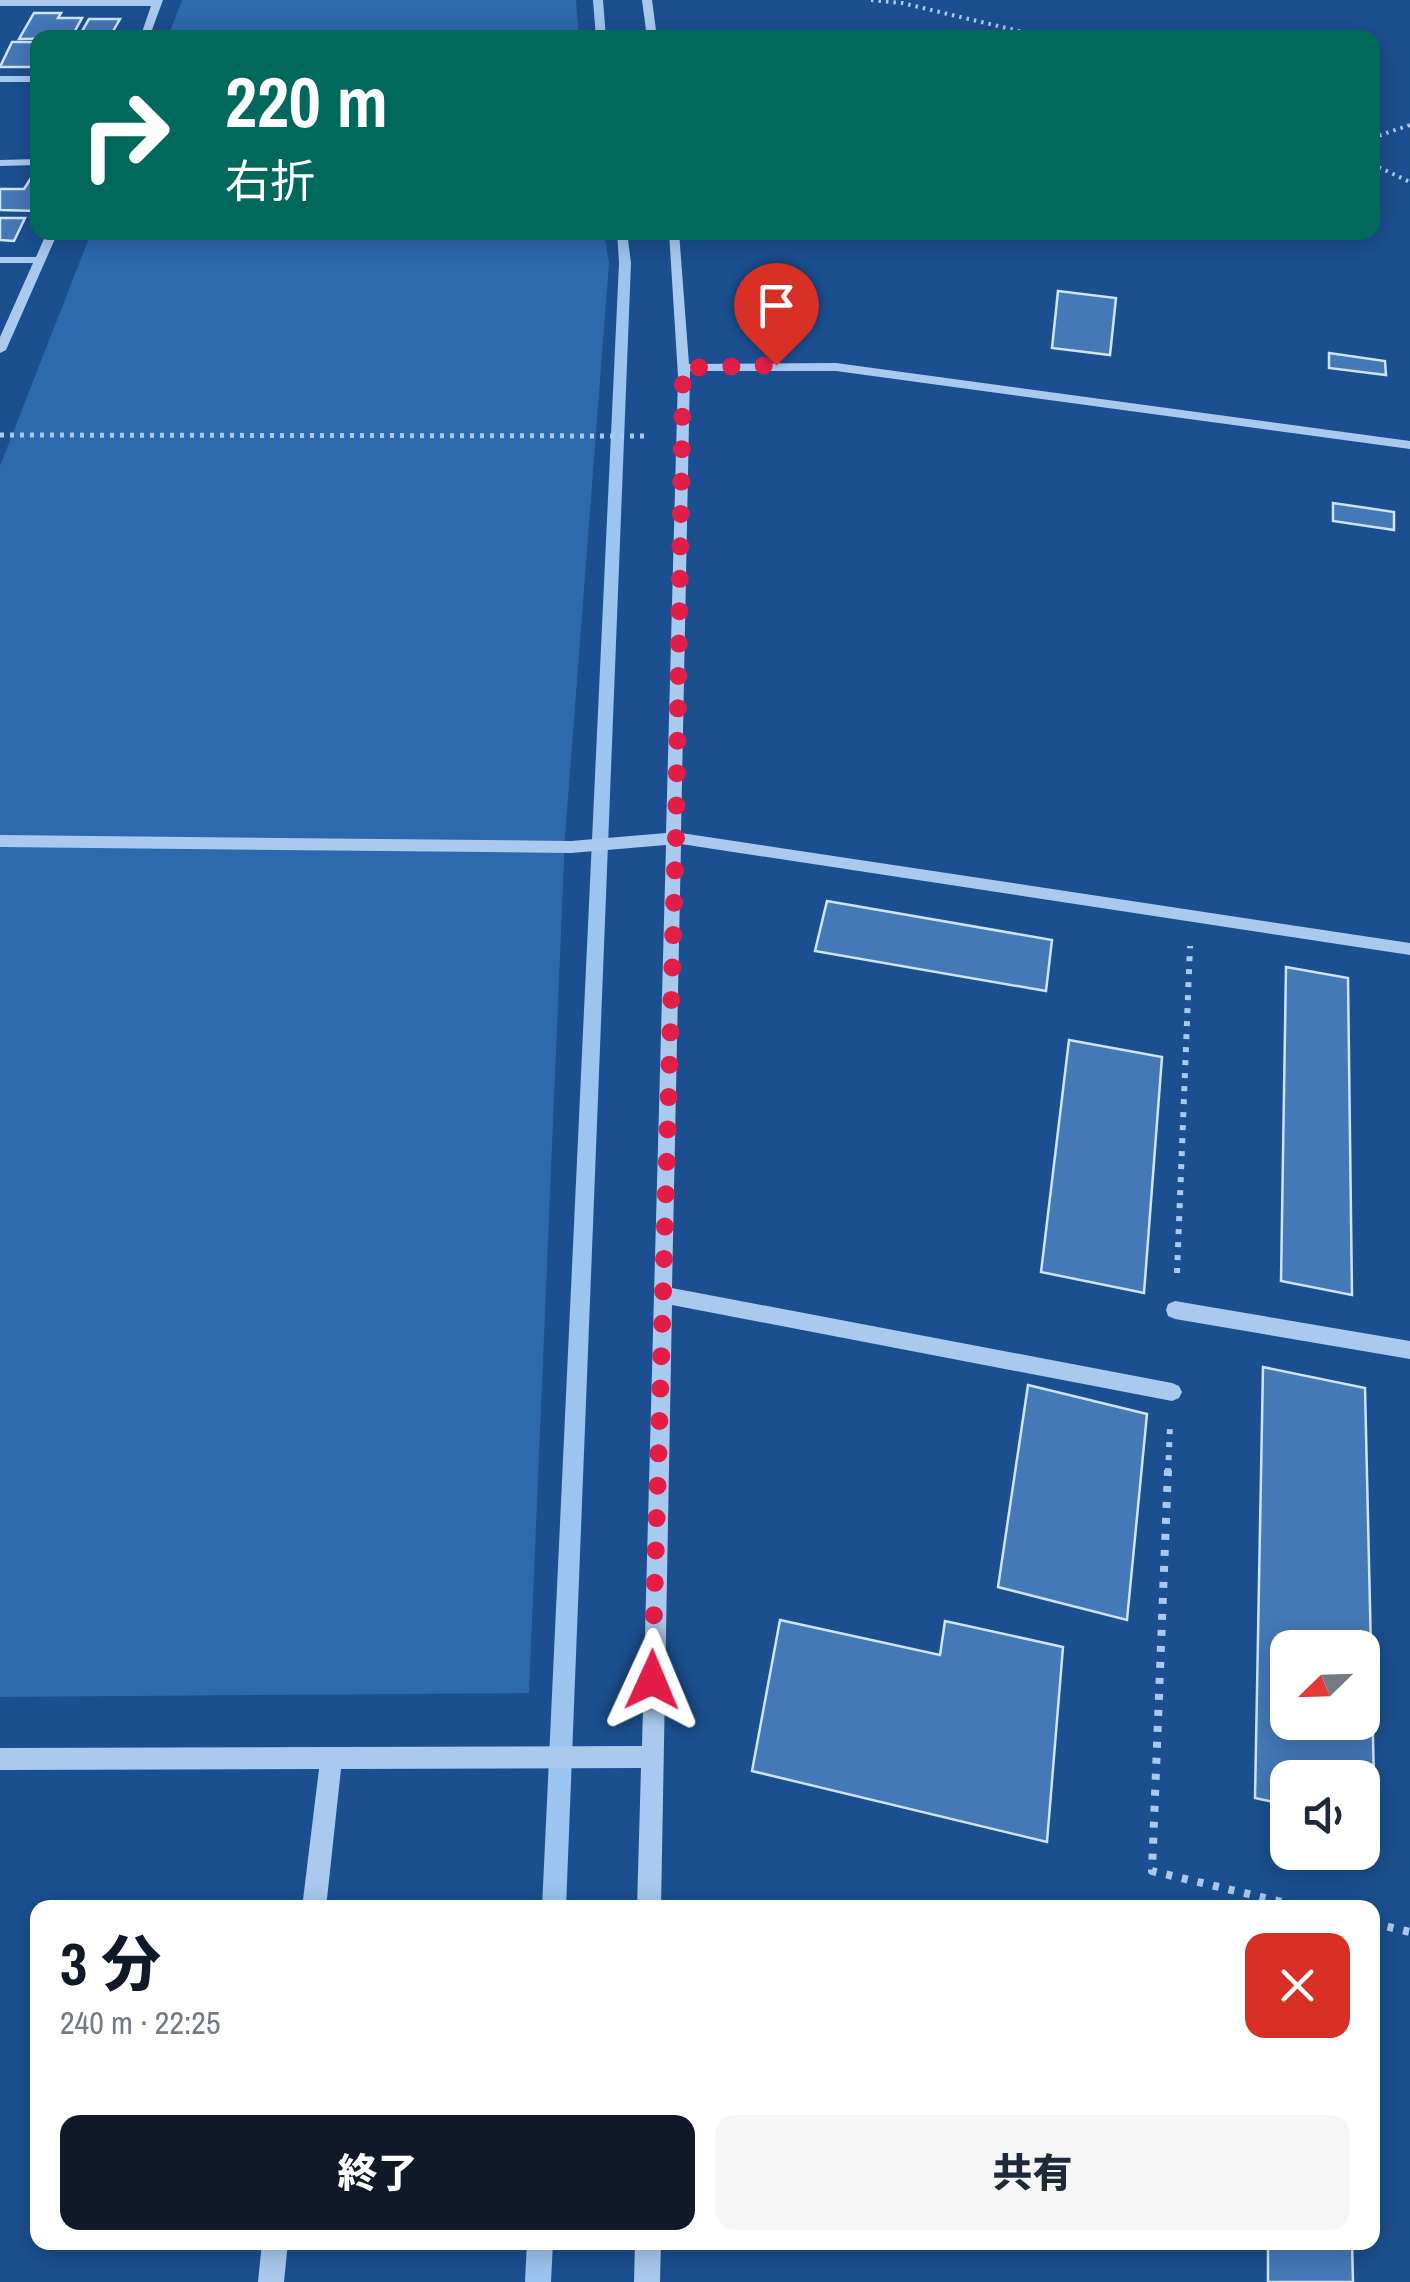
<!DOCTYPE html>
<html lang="ja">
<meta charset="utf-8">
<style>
:root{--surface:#fff;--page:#f6f6f7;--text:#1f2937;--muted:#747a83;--accent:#111827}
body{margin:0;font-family:"Archivo Narrow","Noto Sans JP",sans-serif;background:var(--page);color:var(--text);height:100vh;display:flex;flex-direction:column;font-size:38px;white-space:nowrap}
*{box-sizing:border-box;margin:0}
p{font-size:32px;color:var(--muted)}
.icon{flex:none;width:55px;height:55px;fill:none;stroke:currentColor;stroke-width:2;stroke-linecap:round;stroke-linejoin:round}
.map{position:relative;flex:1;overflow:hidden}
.sheet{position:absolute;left:30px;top:1900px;width:1350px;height:350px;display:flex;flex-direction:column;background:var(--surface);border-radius:20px;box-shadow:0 5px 25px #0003}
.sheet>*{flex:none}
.guide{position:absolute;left:30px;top:30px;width:1350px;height:210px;border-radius:20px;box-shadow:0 5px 25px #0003;background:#00695c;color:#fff;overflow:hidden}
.needle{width:65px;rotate:247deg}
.tools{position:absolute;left:1270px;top:1630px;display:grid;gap:20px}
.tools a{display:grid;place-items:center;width:110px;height:110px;border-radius:20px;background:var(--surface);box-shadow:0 5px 25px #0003;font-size:50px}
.pin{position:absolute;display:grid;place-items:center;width:85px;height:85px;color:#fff;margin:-102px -42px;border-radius:50% 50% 50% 0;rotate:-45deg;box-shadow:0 0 10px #0007}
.pin .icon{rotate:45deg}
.me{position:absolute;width:110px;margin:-55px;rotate:1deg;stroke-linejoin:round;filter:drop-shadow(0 0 8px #0008)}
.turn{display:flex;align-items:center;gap:35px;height:210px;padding:0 30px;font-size:45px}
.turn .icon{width:130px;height:130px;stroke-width:2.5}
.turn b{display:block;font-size:70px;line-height:85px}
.round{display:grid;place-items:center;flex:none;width:105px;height:105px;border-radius:20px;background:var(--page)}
.head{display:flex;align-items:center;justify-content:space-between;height:170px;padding:0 30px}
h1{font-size:60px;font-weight:800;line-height:75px;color:var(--accent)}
.action{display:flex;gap:20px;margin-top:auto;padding:20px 30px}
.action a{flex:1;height:115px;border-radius:20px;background:var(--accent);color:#fff;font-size:40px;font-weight:800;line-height:115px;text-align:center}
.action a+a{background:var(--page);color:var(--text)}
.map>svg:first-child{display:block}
.green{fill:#2e69ad}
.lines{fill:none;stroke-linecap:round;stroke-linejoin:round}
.stream{fill:#9cc4f0;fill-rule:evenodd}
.building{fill:#4478b7;stroke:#cfe3fa;stroke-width:2.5;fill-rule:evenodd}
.path-far3{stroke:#a9c9ee;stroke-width:4;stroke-dasharray:2.5 5;stroke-linecap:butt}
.path-far2{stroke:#a9c9ee;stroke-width:5;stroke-dasharray:4 6;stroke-linecap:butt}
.path-far1{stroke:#a9c9ee;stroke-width:6;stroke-dasharray:5 8;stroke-linecap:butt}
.path{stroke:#a9c9ee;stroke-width:8;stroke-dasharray:6 10;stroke-linecap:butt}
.minor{fill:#a9c9ee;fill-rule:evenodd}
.route{stroke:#e11d48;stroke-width:18;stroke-dasharray:0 32.4}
</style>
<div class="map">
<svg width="1410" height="2282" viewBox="0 0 1410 2282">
<rect width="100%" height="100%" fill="#1b4f8f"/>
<!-- green -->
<g class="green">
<path d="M182,0H576L579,37H168Z"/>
<path d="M91,233H604L609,263L565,837L529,1693L0,1697V466Z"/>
</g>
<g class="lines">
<!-- stream -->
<g class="stream">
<path d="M593,0H603L606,38H596Z"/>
<path d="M617,232H627L631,263L566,1908H542L619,263Z"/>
<path d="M527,2242H553L551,2282H525Z"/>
</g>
</g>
<!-- building -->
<g class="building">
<path d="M34,13H61L58,18H82L71,38L19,39Z"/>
<path d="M89,19H120L112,33L127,34L125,38H78Z"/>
<path d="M12,42H38L37,67H0Z"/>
<path d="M31,178H38V211L0,210V189H24Z"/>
<path d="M0,218H25L14,241L0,240Z"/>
<path d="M1058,291L1116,298L1110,355L1052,348Z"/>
<path d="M1329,353L1385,361L1386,375L1329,368Z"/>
<path d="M1333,503L1394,512V530L1333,521Z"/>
<path d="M827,901L1052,940L1046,991L815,951Z"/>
<path d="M1286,967L1348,978L1352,1295L1281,1281Z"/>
<path d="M1069,1040L1162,1057L1144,1293L1041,1272Z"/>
<path d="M1263,1367L1365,1388L1375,1826L1362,1823V1778H1288V1805L1255,1798ZM1288,1648H1362V1722H1288Z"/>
<path d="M1028,1385L1147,1414L1127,1620L998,1587Z"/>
<path d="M780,1620L940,1655L945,1621L1063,1647L1047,1842L752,1771Z"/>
<path d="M1268,2242H1352L1353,2282H1268Z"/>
</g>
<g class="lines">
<!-- path-far3 -->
<g class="path-far3">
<path d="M871,0L902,3L1048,38"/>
<path d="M1372,138L1410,125"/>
<path d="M1372,164L1410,182"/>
</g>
<!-- path-far2 -->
<path class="path-far2" d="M0,435L649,436"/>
<!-- path-far1 -->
<g class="path-far1">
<path d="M1177,1273L1190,946"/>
<path d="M1168,1473L1170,1426"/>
</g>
<!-- path -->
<g class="path">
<path d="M1168,1470L1152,1871L1307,1908"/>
<path d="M1372,1923L1410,1932"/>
</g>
<!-- minor -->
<g class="minor">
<path d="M0,0H163L149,38H140L151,6H0Z"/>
<path d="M642,0H652L657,38H647Z"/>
<rect x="0" y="76" width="38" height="6"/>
<path d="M38,159V165L0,166V160Z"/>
<path d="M47,232H58L6,350L0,353V337L33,263H0V257H36Z"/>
<path d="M669,232H679L689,364L836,363L1410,441V449L836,371H690L681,833L1410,943V955L681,844L672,1288L1172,1383L1179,1386L1182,1392L1179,1398L1172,1401L672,1305L661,1908H637L641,1768L341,1769L326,1908H302L319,1769L0,1770V1748L642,1746L666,845L571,853L0,847V835L571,841L666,833L678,376Z"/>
<path d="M1175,1301L1410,1341V1359L1175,1319L1168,1316L1166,1310L1168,1304Z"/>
<path d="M262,2242H288L284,2282H258Z"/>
<path d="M635,2242H661L660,2282H634Z"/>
</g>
</g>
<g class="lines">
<!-- route -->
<path class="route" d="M652,1680L676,838L683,368L776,365"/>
</g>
</svg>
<div class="tools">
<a><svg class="needle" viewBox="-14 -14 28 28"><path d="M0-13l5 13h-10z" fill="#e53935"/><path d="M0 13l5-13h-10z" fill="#747a83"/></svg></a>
<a><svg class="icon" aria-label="sound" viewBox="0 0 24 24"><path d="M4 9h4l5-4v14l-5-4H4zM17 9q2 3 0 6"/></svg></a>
</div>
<div class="pin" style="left:776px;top:365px;background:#d93025"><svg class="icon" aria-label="arrive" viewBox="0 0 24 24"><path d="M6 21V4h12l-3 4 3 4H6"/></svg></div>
<svg class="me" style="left:652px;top:1680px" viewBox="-20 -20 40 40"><path d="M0-17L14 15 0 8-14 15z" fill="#e11d48" stroke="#fff" stroke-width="4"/></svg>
<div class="guide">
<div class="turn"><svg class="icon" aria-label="right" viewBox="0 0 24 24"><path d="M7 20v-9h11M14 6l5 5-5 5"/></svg><div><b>220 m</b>右折</div></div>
</div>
<section class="sheet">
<div class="head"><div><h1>3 分</h1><p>240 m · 22:25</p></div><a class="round" style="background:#d93025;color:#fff"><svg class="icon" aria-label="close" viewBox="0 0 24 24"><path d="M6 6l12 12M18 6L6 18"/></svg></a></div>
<div class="action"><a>終了</a><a>共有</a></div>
</section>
</div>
